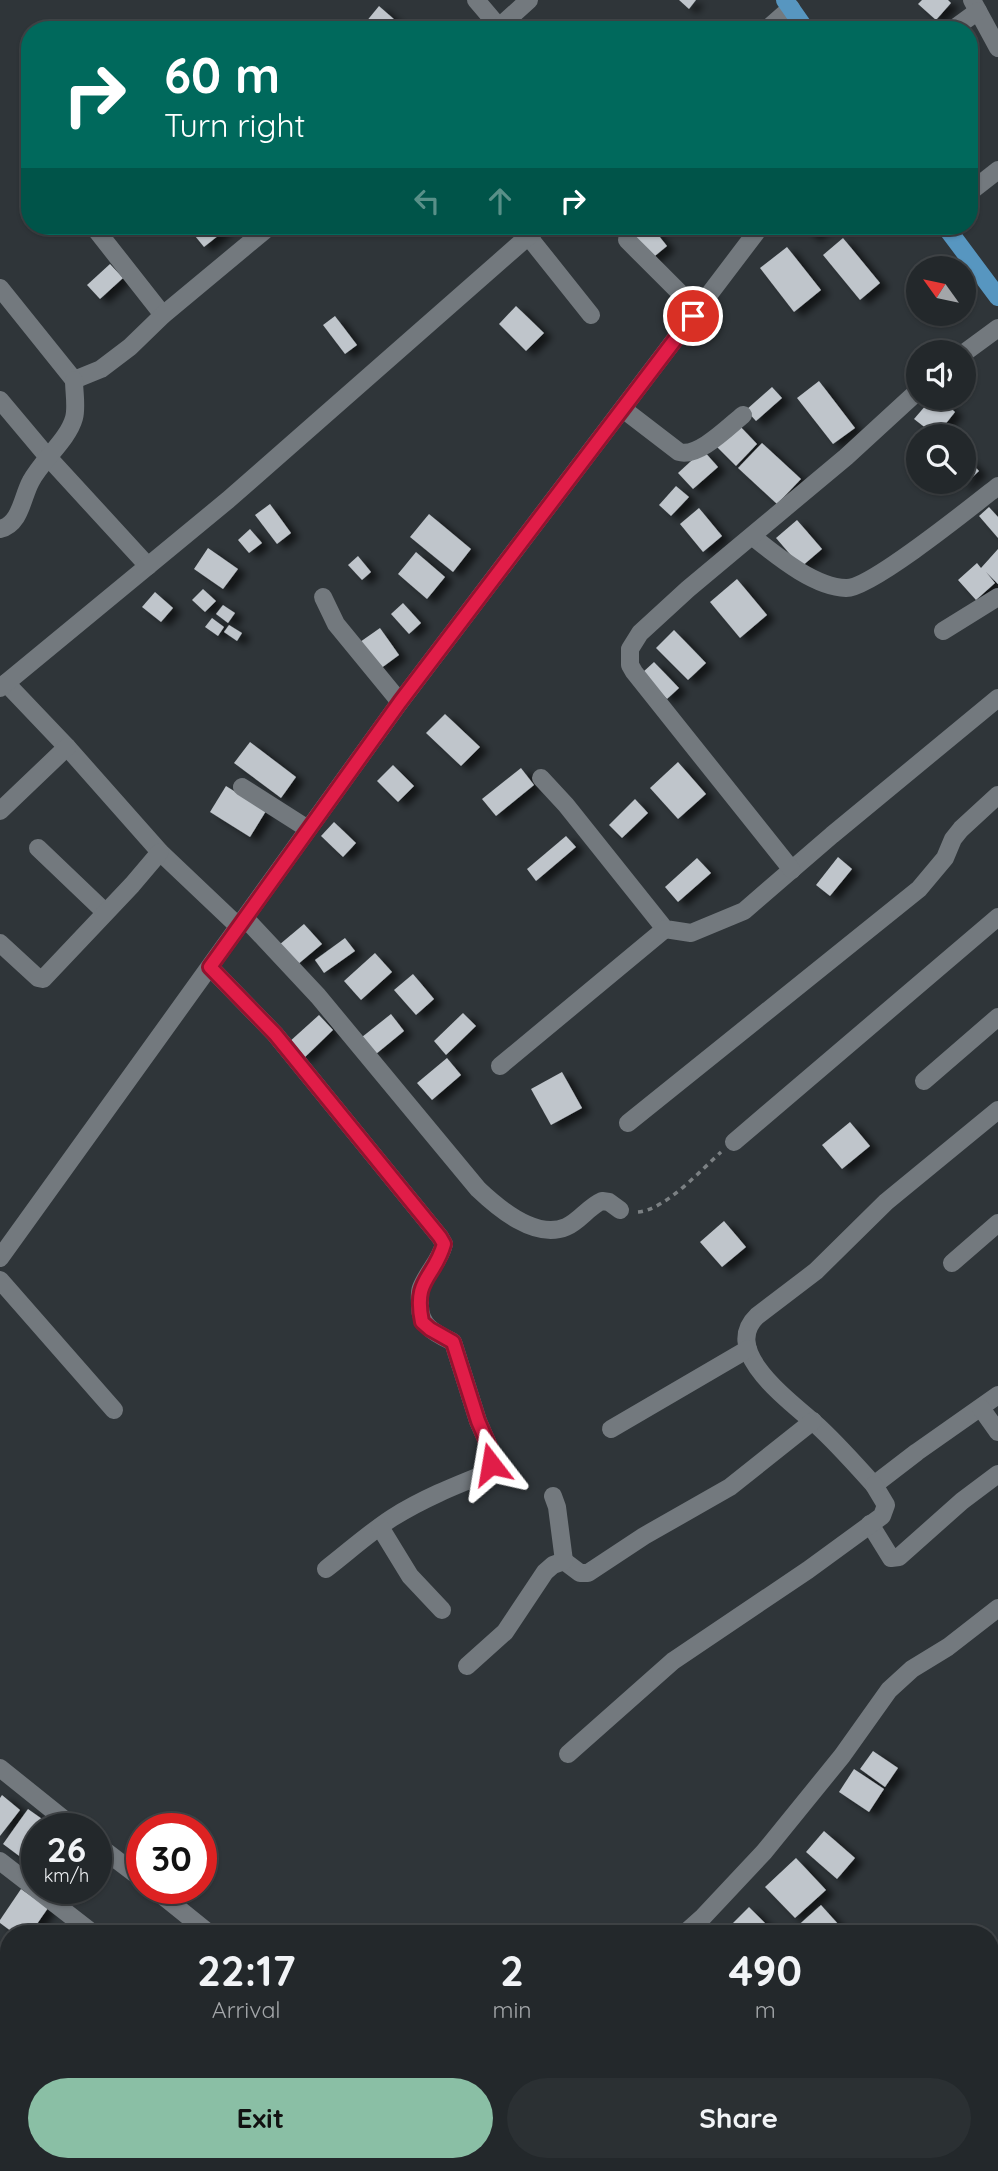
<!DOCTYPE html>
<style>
:root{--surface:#23282b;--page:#2b3033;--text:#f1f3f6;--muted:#a3a6a9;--line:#404447;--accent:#8abfa5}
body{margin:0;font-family:Quicksand,sans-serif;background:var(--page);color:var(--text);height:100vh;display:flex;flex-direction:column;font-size:26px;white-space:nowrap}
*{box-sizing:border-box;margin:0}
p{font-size:23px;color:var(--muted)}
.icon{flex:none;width:38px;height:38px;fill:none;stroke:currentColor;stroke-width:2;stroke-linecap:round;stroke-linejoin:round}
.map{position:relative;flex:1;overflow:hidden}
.side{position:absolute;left:0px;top:1925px;width:999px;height:247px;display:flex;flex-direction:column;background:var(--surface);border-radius:28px 28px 0 0;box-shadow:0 2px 5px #0004,0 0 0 2px var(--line)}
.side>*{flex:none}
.hud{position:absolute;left:21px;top:21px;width:957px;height:214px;border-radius:28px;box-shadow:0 2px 5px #0004,0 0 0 2px var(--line);background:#00695c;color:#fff;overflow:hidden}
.needle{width:46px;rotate:303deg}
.controls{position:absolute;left:906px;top:256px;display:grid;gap:14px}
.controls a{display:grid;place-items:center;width:70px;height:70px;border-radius:50%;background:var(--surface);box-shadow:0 2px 5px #0004,0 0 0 2px var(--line);font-size:35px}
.speed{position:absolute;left:21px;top:1813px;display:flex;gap:14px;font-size:35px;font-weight:700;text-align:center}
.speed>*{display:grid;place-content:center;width:91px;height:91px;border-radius:50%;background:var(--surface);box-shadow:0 2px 5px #0004,0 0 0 2px var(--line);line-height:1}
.speed small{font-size:18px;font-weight:400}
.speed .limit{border:10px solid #d22;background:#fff;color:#111}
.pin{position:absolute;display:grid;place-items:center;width:60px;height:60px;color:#fff;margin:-30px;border:4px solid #fff;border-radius:50%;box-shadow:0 2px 7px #0007}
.me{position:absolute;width:77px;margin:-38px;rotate:346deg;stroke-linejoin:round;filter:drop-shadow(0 0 5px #0008)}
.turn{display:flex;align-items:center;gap:24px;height:147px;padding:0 28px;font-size:32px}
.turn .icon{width:91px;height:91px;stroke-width:2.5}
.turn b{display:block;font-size:49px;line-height:60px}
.lanes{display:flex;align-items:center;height:66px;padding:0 28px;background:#0003;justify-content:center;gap:35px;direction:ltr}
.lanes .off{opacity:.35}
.eta{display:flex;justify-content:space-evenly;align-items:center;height:119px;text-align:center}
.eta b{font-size:42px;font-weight:800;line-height:49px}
.button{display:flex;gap:14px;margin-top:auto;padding:14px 28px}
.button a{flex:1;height:80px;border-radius:42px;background:var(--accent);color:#111;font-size:28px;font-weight:800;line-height:80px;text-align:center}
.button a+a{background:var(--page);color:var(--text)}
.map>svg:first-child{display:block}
.building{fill:#bfc5cb;filter:url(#shadow)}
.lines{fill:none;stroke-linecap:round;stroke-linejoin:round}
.path{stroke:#7b8083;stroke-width:3.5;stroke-dasharray:5 5;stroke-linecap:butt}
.minor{stroke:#73797e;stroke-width:18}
.major{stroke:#5796c0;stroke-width:18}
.route-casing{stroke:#92132f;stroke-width:18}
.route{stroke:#e11d48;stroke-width:12}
</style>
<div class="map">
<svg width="998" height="2171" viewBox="0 0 998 2171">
<defs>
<filter id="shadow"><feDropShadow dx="8" dy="4.5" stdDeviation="3.5" flood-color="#0009"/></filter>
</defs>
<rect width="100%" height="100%" fill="#2f3539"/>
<!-- building -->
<g class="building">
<path d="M679,0H696L689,9Z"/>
<path d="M922,0H948L951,3L936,20L918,4Z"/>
<path d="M379,6L404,28L403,30L361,28Z"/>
<path d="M428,20L439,30H419Z"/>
<path d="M187,226H220L224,231L204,247Z"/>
<path d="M643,226H651L667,246L650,260L630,236Z"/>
<path d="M803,226H825L812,237Z"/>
<path d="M843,238L880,283L860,300L823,255Z"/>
<path d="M787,247L821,290L794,312L760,268Z"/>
<path d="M110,264L123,278L100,299L87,285Z"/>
<path d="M516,306L544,333L526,351L499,324Z"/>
<path d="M335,316L357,345L345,354L323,325Z"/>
<path d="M819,381L855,428L833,444L797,398Z"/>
<path d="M772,387L782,398L756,421L746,410Z"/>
<path d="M933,397H938L955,412L936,436L914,419Z"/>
<path d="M737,423L757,444L736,466L715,445Z"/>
<path d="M762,443L801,479L777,504L738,468Z"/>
<path d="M703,450L718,467L693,489L678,473Z"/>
<path d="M966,457L979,471L963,486L958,481H964Z"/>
<path d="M676,486L689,497L671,516L659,505Z"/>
<path d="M270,504L291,533L277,544L255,515Z"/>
<path d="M989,507L998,517V538L979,516Z"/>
<path d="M699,508L722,536L703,552L680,524Z"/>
<path d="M429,514L471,549L453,572L410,537Z"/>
<path d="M797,520L822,549L801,567L776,538Z"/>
<path d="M250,529L262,543L249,553L238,540Z"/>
<path d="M208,548L238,569L223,589L194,569Z"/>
<path d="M998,549V584L986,572L995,583L976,600L958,580L977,563L981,568Z"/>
<path d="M416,552L445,577L427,599L398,574Z"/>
<path d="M358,556L371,572L362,580L348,565Z"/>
<path d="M737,579L767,615L740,638L710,602Z"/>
<path d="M203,589L216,601L205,612L192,600Z"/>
<path d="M155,592L173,608L161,622L142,607Z"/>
<path d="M403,603L421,623L409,634L391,614Z"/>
<path d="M223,605L235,613L228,623L216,614Z"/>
<path d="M212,618L224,627L218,636L205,627Z"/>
<path d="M229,625L242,633L237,641L224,632Z"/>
<path d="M380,628L399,655L380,669L360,642Z"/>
<path d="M674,630L706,663L688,680L656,648Z"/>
<path d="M654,662L679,688L667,699L642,673Z"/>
<path d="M445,714L480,747L461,766L426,733Z"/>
<path d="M250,742L296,777L281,798L234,763Z"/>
<path d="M678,762L706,794L678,819L650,788Z"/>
<path d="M393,765L414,786L398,802L377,781Z"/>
<path d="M521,768L534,785L496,816L482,799Z"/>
<path d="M226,786L266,811L250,837L210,812Z"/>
<path d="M635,799L648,813L622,838L609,825Z"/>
<path d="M334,822L356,843L343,857L321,836Z"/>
<path d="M566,836L576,847L536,881L527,869Z"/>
<path d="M838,857L852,869L830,896L816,885Z"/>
<path d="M697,858L711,873L678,902L665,887Z"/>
<path d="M304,924L322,944L297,965L279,945Z"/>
<path d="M345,938L355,951L324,973L315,960Z"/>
<path d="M375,953L392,972L361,1000L344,981Z"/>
<path d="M413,974L434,999L416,1015L394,990Z"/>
<path d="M463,1013L476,1026L446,1055L434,1041Z"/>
<path d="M391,1014L404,1031L376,1054L362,1037Z"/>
<path d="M319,1015L333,1030L303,1059L288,1043Z"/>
<path d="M447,1058L461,1075L432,1100L417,1083Z"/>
<path d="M562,1072L582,1108L551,1125L531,1089Z"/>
<path d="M850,1122L870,1146L842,1169L822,1145Z"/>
<path d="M724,1221L746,1247L722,1267L700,1242Z"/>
<path d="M873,1751L898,1768L885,1787L860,1769Z"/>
<path d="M854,1769L884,1789L869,1812L839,1792Z"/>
<path d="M2,1795L20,1810L0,1836V1798Z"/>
<path d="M28,1809L52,1826L50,1829H37V1847L26,1861L3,1844Z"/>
<path d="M824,1831L855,1858L837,1879L806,1852Z"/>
<path d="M796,1858L826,1890L795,1918L765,1887Z"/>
<path d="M21,1889L48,1908L30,1934H15L0,1923V1920Z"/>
<path d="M821,1905L847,1934H796L793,1930Z"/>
<path d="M749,1907L776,1934H722Z"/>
</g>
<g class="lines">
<!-- path -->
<g class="path">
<path d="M638,1212C665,1210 701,1170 721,1152"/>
<path d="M0,2002L9,2009"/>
<path d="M0,2153L9,2160"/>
<path d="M13,2163L23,2171"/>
<path d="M206,2163L216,2171"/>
<path d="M388,2163L398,2171"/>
</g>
<!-- minor -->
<g class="minor">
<path d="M476,0L499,27"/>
<path d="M972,0L998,48"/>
<path d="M496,30L529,0"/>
<path d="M766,30L791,8"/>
<path d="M952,30L978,11"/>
<path d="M970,192L998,170"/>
<path d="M93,226L163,315"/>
<path d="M528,236L591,315"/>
<path d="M627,240L697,310"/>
<path d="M0,288L74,380L101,369L130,347L163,315L270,226"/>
<path d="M964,353L998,328"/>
<path d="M0,400L47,456L148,566"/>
<path d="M623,409L679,452C698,458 728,427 743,415"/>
<path d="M0,529C21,524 22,497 31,481C42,460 68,440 74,418C77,407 74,392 74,380"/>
<path d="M753,537C777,556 814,587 846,588C870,589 975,504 998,486"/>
<path d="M323,597L336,624L400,702"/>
<path d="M943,631L998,597"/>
<path d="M6,683L67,747L160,852L238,926"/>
<path d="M0,688L228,500L540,226"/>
<path d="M541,778L566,805L665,929L691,933L744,911L832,835L998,698"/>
<path d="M242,787L308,829"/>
<path d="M0,811L67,747"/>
<path d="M38,848L105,912"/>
<path d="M792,870L634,672L630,665V649L640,633L688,589L846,457L919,390"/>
<path d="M245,918L318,996L478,1189C498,1208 535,1240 566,1227C580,1221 588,1207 602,1201L609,1202L620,1210"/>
<path d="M0,943L38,978L43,979L132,885L160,852"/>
<path d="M210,967L275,1034L440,1237L444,1244C440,1261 427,1272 421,1288C419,1293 420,1299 420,1304C419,1326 435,1333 453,1342L478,1421L492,1453L487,1473C454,1486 422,1499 392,1518C369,1533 348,1552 326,1569"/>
<path d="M500,1066L665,929"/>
<path d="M924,1081L998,1017"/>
<path d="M998,1110L886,1202L816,1271L757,1316C718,1353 797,1406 821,1429C840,1447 857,1466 874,1485L917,1452L998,1395"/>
<path d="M628,1123L919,889L945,858L953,839L961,829L998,795"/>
<path d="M734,1142L998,917"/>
<path d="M0,1258L400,702L761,226"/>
<path d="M952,1263L998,1223"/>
<path d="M0,1280L114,1410"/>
<path d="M981,1408L998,1432"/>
<path d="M611,1429L748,1349"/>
<path d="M870,1524L891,1558L899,1557L962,1501L998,1474"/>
<path d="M380,1527L410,1576L442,1610"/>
<path d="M564,1561L580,1573H588L644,1536L730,1487L813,1421"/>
<path d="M467,1666L505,1632L545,1572L553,1565L564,1561L557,1507L553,1496"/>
<path d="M568,1754L673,1661L808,1570L882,1516L886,1505L874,1485"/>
<path d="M0,1768L76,1829"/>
<path d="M96,1844L142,1879"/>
<path d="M0,1861L94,1934"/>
<path d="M153,1888L210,1934"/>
<path d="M684,1934L703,1917L764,1852L842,1756L889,1690L912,1669L948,1647L998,1608"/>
<path d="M501,2163L507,2165L524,2163"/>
<path d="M756,2163L768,2171"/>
</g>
<!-- major -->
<g class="major">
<path d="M785,0L806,30"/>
<path d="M945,226L998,297"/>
</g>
</g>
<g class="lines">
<defs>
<path id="route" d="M491,1464L492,1453L478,1421L453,1342L430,1329L422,1322C413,1278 434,1279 444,1244L440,1237L275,1034L210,967L400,702L693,316"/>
</defs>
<!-- route casing -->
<use href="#route" class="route-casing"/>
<!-- route -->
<use href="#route" class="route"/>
</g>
</svg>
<div class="controls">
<a><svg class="needle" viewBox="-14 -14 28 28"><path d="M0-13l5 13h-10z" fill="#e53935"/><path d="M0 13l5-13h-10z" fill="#a3a6a9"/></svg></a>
<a><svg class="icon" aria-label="sound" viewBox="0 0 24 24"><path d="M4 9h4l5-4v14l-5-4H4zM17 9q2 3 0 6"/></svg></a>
<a><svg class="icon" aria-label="search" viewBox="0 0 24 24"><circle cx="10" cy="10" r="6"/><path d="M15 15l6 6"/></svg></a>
</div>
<div class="speed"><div>26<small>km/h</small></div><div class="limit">30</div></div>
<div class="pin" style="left:693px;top:316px;background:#d93025"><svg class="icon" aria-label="arrive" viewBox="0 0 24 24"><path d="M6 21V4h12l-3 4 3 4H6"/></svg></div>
<svg class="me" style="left:491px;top:1464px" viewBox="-20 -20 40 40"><path d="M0-17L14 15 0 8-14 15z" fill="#e11d48" stroke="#fff" stroke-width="4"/></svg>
<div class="hud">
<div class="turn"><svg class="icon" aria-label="right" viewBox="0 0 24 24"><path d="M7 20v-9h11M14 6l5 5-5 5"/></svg><div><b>60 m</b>Turn right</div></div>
<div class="lanes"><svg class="icon off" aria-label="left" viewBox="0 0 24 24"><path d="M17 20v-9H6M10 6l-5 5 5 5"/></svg><svg class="icon off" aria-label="ahead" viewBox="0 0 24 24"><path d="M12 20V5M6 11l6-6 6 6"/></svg><svg class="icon" aria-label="right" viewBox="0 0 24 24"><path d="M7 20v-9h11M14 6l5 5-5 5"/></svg></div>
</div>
<section class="side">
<div class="eta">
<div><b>22:17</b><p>Arrival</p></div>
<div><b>2</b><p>min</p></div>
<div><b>490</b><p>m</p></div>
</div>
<div class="button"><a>Exit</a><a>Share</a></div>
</section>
</div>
